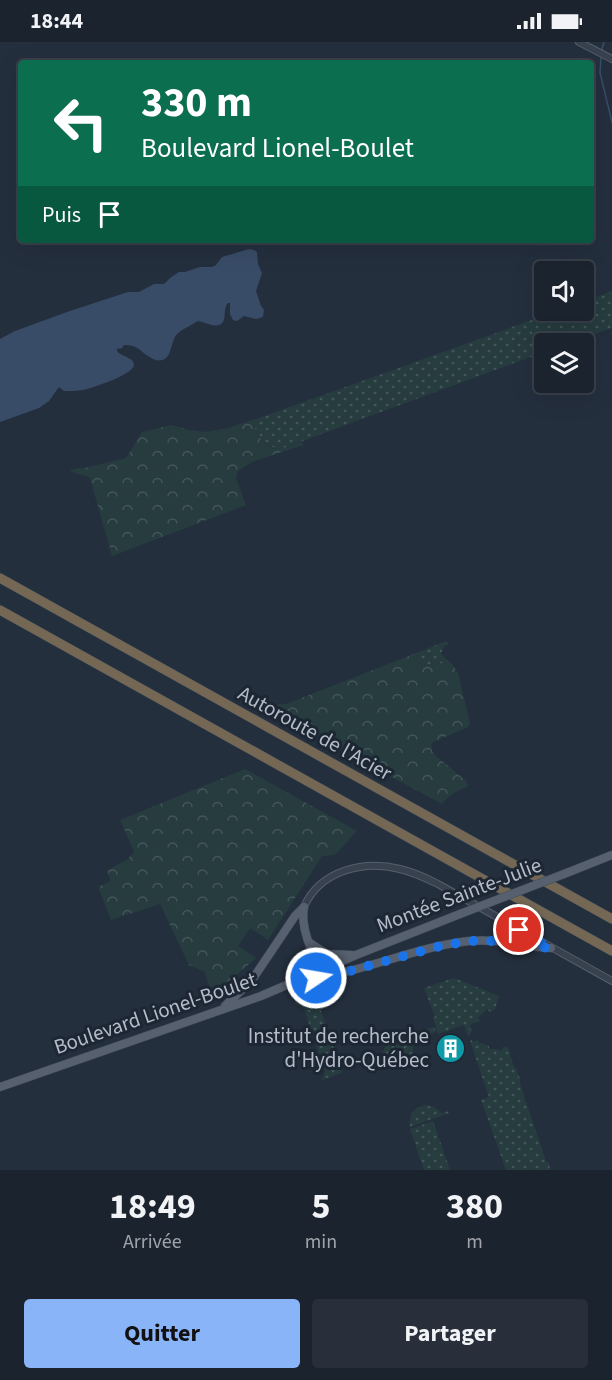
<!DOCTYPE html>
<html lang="fr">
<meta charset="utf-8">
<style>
:root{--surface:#1b232e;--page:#282f3a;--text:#f1f3f6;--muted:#a0a4aa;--line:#39404a;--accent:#8ab4f8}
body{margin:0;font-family:"Source Sans 3",sans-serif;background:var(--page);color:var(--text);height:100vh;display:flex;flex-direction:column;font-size:22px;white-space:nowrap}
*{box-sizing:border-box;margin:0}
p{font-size:20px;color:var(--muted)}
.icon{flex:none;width:33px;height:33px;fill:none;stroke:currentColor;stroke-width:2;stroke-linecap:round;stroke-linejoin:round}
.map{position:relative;height:1128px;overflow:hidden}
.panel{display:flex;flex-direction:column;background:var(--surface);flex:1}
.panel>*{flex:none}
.guide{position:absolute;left:18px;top:18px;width:576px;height:183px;border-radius:6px;box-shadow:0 6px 24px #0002,0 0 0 2px var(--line);background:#0b6e4f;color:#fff;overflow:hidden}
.buttons{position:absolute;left:534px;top:219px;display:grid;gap:12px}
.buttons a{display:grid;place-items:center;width:60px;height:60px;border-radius:6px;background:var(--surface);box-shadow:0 6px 24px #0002,0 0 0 2px var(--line);font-size:30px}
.pin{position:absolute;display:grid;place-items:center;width:51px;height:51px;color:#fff;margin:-26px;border:3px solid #fff;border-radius:50%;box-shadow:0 2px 6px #0007}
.me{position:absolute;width:66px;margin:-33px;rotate:78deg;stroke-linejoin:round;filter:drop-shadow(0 0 4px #0008)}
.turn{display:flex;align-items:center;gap:21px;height:126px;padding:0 24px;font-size:27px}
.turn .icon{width:78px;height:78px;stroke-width:2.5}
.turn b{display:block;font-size:42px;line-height:51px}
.then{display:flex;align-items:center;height:57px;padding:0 24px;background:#0003;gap:12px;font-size:22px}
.eta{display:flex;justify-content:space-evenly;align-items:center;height:102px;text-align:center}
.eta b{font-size:36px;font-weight:700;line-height:42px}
.cta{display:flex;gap:12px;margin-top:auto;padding:12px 24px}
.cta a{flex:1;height:69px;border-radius:6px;background:var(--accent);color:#111;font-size:24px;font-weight:700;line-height:69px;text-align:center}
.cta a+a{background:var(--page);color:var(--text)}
.status{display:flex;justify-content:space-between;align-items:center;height:42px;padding:0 30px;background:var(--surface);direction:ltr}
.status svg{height:16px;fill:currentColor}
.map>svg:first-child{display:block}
.grass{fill:url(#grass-dots)}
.forest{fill:url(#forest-crowns)}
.water{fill:#394c67}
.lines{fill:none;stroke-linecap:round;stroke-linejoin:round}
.stream{stroke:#394c67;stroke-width:1.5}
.minor-casing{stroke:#565f6c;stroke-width:8}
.major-casing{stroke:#414a57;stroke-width:9}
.highway-casing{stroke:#434c59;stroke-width:10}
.minor{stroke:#38414e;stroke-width:6}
.major{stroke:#56606e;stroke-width:8}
.highway{stroke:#746855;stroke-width:9}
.major-bridge-casing{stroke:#414a57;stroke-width:9;stroke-linecap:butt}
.major-bridge{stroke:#56606e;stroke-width:8}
.route{stroke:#1a73e8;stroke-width:10;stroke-dasharray:0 18}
.labels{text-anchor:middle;stroke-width:6;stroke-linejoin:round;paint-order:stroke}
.street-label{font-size:21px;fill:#b4bcc9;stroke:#1d2633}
.poi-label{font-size:21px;fill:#b4bcc9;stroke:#1d2633;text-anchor:end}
</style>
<div class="status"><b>18:44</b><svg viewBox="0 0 49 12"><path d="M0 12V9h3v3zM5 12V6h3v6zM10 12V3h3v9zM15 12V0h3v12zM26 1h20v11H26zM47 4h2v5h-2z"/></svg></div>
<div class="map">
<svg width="612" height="1128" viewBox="0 0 612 1128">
<defs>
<pattern id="grass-dots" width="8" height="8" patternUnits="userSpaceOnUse" patternTransform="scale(1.5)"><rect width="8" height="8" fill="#263c3f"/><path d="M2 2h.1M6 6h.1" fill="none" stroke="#435659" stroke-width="1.8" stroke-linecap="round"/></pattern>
<pattern id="forest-crowns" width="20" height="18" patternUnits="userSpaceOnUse" patternTransform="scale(1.5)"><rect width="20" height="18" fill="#263c3f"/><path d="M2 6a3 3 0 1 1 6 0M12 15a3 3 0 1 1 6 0" fill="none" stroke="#435659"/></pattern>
</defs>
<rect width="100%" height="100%" fill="#242f3e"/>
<!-- grass -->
<g class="grass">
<path d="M612,249V286L568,301L544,302V310L281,407C271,407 256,396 255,385C254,381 257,379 259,376L557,269L584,268V259Z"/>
<path d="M446,599L448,602L445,603L441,611L443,614L452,622C447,622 442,621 437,622C425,624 419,626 414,612Z"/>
<path d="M454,936L499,954L495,967L490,970L487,967L478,976L480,979L471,982L470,985L472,990L470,991V994H468L464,983L438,992L433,976L435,975L424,946Z"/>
<path d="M316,954L342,1031L321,1038L324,1033L325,1029L304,967L301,964L293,961Z"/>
<path d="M434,985L436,990L425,994L422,1000L414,1003L413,1006V1013L382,1023C379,1008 390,995 403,989L406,994Z"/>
<path d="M472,998L473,1000L478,998L479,1001H481L489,1004V1007L502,1008L503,1005H506L509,1007L510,1013L514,1025L516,1027L520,1037V1042L546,1119L549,1121L550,1128H506L481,1058L489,1055L470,999Z"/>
<path d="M426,1063L434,1065L442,1071L448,1069L449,1071L410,1085C408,1073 414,1065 426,1063Z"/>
<path d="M433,1079L450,1128H424L410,1087Z"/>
</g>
<!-- forest -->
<g class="forest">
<path d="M259,376C257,379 255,381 255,385C255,394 270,407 278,407C286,406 295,402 302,400L303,404H300L252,420L238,429L236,436L246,463L112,514L90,436C84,431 75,434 70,428L89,425L126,416L128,413L142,390L171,383L189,388L206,390L228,386Z"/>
<path d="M414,612C419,626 424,624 437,622C442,621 447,622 452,622L458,631L470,681L468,685L431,701L432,709L436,714L465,738L468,743L467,745C456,749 449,753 442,762L268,668L279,662H286Z"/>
<path d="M245,727L357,789L335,813L322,814L268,898L250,886L238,904L256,916L227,941L212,952L205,930L189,923L160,862L111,878L98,845L111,839L107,828L127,818L134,810L120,778Z"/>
</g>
<!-- water -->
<path class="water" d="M249,207L254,208L257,210L258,222L262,231L256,249L261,264L264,268L263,275L256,277L244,274L237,279L233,278L230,272V261H228C222,268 228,280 219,283C214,285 204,280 198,279C192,283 184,286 178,291C171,297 173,309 166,316C154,325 143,307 133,304C129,303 127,303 124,303L122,306L117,307V309C121,315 134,315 134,323C133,333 92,346 83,348C77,349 70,349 64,349L59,345L49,359L39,366L0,380V297L15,289L70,269L128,250H139L154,242H164L170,236L179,230H185L200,225H212L216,223L222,215Z"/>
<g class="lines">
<!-- stream -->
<g class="stream">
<path d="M602,7L604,0"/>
<path d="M601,15L600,31L612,80"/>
</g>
<defs>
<g id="minor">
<path d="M579,0L612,17"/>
<path d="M304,865C320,828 364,818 400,827C413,830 426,836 438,842L612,939"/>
</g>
<g id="major">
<path d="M564,832L612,813"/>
<path d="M304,865C300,886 312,910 321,929"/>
<path d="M310,901L327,912L352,913"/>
<path d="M307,937C362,931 414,905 469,899C499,896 522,905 551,906"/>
<path d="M225,964L252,938L295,874L304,865"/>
<path d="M0,1045L261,954L356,913L460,872"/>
</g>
<g id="highway">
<path d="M0,536L612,877"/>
<path d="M0,568L612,909"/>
</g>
</defs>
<!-- minor casing -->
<use href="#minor" class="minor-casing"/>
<!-- major casing -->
<use href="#major" class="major-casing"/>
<!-- highway casing -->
<use href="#highway" class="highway-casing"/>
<!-- minor -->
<use href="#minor" class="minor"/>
<!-- major -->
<use href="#major" class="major"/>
<!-- highway -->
<use href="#highway" class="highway"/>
<defs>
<path id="major-bridge" d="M460,872L564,832"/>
</defs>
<!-- major-bridge casing -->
<use href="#major-bridge" class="major-bridge-casing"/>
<!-- major-bridge -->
<use href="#major-bridge" class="major-bridge"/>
</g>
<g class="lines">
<!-- route -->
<path class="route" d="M316,936L328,935L437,905L468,899H503L538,905L551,906L519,888"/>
</g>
<!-- icons -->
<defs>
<symbol id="building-disc" viewBox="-11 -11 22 22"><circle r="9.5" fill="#0f9aa8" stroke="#1d2633"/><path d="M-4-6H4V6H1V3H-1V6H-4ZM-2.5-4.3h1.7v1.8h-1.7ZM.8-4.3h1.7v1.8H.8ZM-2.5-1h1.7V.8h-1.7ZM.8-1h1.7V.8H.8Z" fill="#fff"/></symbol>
</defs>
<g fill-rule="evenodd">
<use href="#building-disc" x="434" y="990" width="33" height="33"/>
</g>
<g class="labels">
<!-- street labels -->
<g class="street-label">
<text transform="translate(315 691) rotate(29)" y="7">Autoroute de l'Acier</text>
<text transform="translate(459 853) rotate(-21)" y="7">Montée Sainte-Julie</text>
<text transform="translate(155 971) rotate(-19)" y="7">Boulevard Lionel-Boulet</text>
</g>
<!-- poi labels -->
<g class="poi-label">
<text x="429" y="1001">Institut de recherche<tspan x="429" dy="24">d'Hydro-Québec</tspan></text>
</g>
</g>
</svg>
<div class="buttons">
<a><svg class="icon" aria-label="sound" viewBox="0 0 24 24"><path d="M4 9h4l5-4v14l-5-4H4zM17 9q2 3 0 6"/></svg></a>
<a><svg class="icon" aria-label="layers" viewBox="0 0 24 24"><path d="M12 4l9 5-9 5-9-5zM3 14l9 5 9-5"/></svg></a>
</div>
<div class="pin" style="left:519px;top:888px;background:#d93025"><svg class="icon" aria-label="arrive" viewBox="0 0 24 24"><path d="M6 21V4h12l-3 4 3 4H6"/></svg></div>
<svg class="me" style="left:316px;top:936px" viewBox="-20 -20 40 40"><circle r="17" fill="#1a73e8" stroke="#fff" stroke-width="3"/><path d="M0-11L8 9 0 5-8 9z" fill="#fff"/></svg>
<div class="guide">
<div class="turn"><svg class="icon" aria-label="left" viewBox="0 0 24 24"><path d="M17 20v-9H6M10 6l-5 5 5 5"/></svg><div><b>330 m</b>Boulevard Lionel-Boulet</div></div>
<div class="then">Puis<svg class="icon" aria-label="arrive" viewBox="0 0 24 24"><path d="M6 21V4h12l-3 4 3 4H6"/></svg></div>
</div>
</div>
<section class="panel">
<div class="eta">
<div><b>18:49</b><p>Arrivée</p></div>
<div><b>5</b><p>min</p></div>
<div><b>380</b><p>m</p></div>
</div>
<div class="cta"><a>Quitter</a><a>Partager</a></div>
</section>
